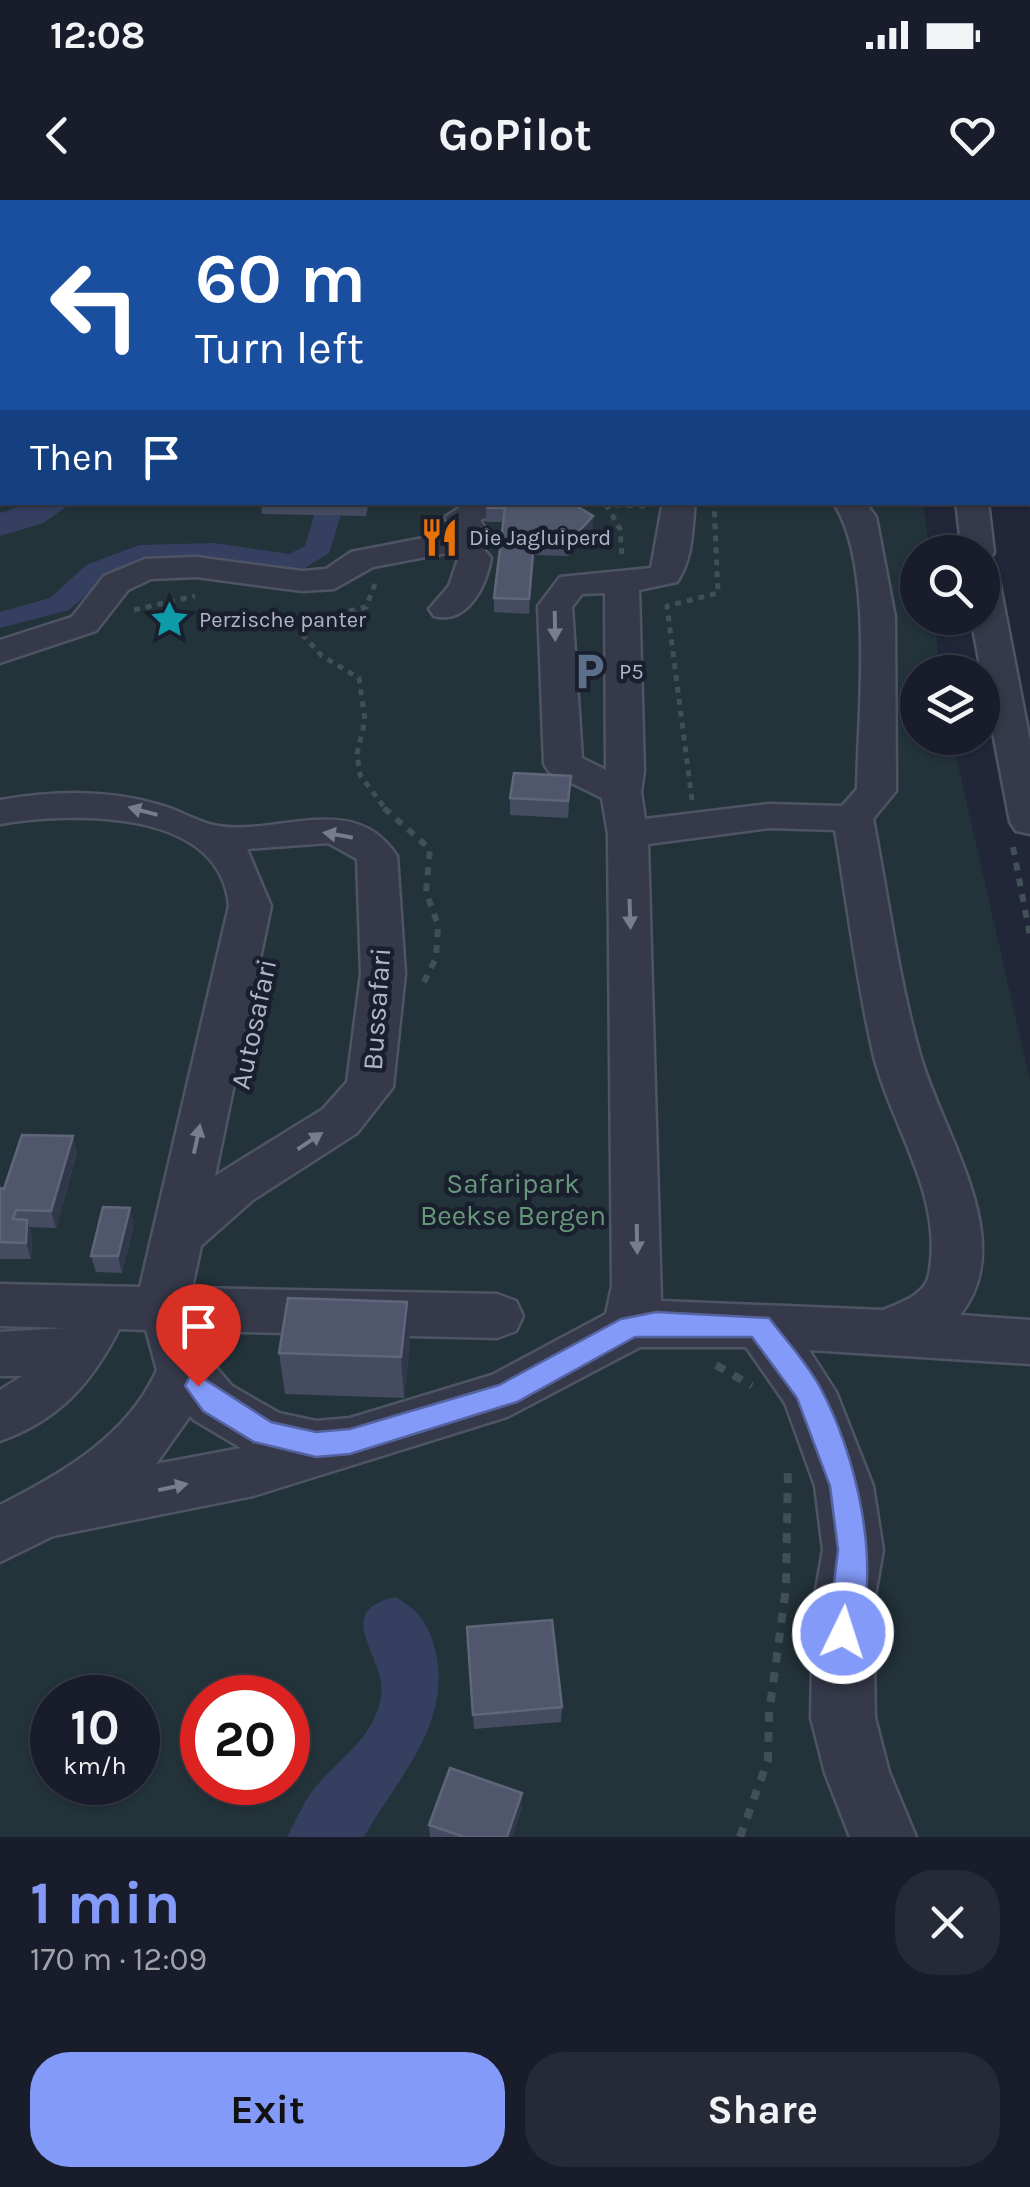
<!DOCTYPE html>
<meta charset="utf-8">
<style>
:root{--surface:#191d2b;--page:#262a37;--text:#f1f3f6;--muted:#9fa2a9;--line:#373b47;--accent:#839af8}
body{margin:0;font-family:Karla,sans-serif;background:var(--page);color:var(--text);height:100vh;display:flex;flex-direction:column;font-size:38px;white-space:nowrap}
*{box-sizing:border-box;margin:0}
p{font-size:32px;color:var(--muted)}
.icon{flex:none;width:55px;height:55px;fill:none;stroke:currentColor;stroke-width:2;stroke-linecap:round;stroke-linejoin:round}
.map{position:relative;height:1637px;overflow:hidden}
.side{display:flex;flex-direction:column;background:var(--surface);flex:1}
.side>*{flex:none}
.banner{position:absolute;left:0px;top:0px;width:1030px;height:305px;box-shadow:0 2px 8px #0004,0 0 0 2px var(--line);background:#1a4fa0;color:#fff;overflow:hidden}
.tools{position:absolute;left:900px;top:335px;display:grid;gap:20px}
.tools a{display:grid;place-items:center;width:100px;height:100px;border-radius:50%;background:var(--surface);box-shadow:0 2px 8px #0004,0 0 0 2px var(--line);font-size:50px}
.speed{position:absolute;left:30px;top:1475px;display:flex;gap:20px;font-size:50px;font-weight:700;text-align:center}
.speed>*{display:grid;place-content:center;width:130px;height:130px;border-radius:50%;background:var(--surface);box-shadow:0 2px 8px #0004,0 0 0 2px var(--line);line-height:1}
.speed small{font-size:25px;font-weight:400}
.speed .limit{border:15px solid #d22;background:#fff;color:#111}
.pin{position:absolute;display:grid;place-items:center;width:85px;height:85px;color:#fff;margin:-102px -42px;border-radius:50% 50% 50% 0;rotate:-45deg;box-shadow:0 0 10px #0007}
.pin .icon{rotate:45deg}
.me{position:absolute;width:110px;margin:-55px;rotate:4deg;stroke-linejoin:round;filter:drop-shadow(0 0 8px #0008)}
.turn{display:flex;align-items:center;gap:35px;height:210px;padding:0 30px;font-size:45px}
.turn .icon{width:130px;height:130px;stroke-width:2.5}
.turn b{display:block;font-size:70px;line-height:85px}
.then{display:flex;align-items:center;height:95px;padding:0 30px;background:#0003;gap:20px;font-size:38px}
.round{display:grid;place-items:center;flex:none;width:105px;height:105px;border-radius:40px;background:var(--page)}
.overview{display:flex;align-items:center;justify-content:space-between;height:170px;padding:0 30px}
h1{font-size:60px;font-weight:700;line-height:75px;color:var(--accent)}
.primary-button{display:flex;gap:20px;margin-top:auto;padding:20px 30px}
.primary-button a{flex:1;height:115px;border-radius:40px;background:var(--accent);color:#111;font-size:40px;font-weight:700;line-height:115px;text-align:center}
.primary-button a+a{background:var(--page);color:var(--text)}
.status{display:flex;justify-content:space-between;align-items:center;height:70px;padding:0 50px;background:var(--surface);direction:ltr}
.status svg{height:28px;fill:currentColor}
header{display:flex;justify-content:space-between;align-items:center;height:130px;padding:0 30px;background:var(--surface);font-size:45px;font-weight:700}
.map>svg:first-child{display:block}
.green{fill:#23333a;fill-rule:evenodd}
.water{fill:#353f60}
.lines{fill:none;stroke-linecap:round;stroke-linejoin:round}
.minor-casing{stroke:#4f5464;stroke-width:5}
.highway-casing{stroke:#3c4151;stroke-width:5}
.path-far2{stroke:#415057;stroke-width:5;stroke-dasharray:6 6;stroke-linecap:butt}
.path-far1{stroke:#415057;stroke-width:6;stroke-dasharray:8 8;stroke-linecap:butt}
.path{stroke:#415057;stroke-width:8;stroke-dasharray:10 10;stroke-linecap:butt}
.minor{fill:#353949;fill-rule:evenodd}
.highway{fill:#706952;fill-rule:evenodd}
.wall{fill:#454c61}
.shaded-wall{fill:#32384c}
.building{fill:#50576c;stroke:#5f667a;stroke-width:2.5}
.oneway{fill:#787d8e}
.route{fill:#839af8;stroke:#5564a1;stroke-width:2.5}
.labels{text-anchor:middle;stroke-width:9;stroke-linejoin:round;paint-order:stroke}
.far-poi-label{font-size:22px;fill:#afb4c6;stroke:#1a1f2e;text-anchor:start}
.street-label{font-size:28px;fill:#afb4c6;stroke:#1a1f2e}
.park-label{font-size:28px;fill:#67967b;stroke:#1a1f2e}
</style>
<div class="status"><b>12:08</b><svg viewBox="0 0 49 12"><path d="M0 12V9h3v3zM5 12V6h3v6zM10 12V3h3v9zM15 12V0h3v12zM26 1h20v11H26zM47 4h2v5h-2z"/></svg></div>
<header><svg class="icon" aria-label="back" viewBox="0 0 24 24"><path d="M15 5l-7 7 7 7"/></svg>GoPilot<svg class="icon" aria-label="heart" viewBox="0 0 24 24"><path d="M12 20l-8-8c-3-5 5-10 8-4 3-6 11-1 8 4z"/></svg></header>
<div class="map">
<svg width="1030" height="1637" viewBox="0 0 1030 1637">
<rect width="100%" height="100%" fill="#212739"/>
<!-- green -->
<path class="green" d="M0,0H889L2,2V302L923,303L930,352H918V418H935L939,472H918V538H952L1030,881V1637H0ZM52,1498H138V1582H52ZM202,1498H288V1582H202Z"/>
<!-- water -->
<g class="water">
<path d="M28,303V302L72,303L43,323L0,336V313Z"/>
<path d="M314,315H341L329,353L305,368L294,370L213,359L144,360L111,373L69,410L0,428V412L50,398L86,365L139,345L214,343L289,354L305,346Z"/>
<path d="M395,1397C415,1407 426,1421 433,1442C457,1519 399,1575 364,1637H287C295,1622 303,1603 314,1589C338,1559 374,1539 381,1497C388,1458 329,1412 395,1397Z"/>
</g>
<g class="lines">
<defs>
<g id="minor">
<path d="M461,0H485L487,2H463Z"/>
<path d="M927,0H951L952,2H929Z"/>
<path d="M468,302L553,304C539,322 501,311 480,320L487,331L479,343L491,358C486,387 467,425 434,416L429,409L449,386L458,359L452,352L373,367L334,389L302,391L196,377L151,379L128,390L96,431L0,463V440L72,417L104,376L145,359L196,357L302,371L326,369L351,352L454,332L445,317Z"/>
<path d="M663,302H695C692,330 693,359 677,382L639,390L644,571L641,592L645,619L769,604L842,606L857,589C858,514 875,364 833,302H865L876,317L895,417L896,591L873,619C888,696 898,776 919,851C939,929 1021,1040 960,1115L1030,1120V1164L809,1150L836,1192L873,1286L883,1350L873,1407L875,1518L889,1572L916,1637H850L825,1573L811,1518L813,1407L823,1350L815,1286L785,1203L746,1147H640L507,1217L253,1296L53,1336L0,1362V1305C61,1274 127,1237 157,1170L146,1130L119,1129C92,1183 59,1220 0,1241V1190L22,1176H0V1132L65,1128L0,1126V1084L140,1087L229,706C221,607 70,612 0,624V600C54,591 107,589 160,605C179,610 199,623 218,626C279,636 354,590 397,656L405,774L393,887L357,933L253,1000L201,1046L192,1088L497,1094L516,1101L523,1116L516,1131L497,1138L199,1131L205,1154L232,1186L279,1213L316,1221L350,1218L492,1175L606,1114L612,1086L608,634L602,598L549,572L544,564L538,406L560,377L651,368ZM605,393L606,570L582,558L572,407L582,394ZM769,628L835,630C847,702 856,776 872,848C888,923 945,994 929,1075C925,1095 900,1103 883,1110L661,1101L648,644ZM328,643L357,659L361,774L347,882L323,909L215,976L271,706L247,649ZM190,1216L194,1220L241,1248L156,1264Z"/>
<path d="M956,302H988L994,352L990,359L982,361V352H962Z"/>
<path d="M982,370L994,373L999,380L1030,541V634L1016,631L1010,622L971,418H982Z"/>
</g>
<g id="highway">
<path d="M967,0H995L996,2H968Z"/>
<path d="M1028,234L1030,235V273H1028Z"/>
</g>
</defs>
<!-- minor casing -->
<use href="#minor" class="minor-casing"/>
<!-- highway casing -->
<use href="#highway" class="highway-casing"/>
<!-- path-far2 -->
<g class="path-far2">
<path d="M567,304L649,306"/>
<path d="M606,304L620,329L622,357"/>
<path d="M375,384L366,407L321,418L302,434L322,456L359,478L365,520L357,554L360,575L387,611"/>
<path d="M134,410L195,396"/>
<path d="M692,600L667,406L718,393L714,302"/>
</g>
<!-- path-far1 -->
<g class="path-far1">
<path d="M384,608L430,649L426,692L438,725L436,758L421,788"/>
<path d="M1013,647L1030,736"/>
</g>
<!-- path -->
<g class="path">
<path d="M716,1165L752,1186"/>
<path d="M740,1637L768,1560L769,1514L786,1388L788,1263"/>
</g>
<!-- minor -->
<use href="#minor" class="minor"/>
<!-- highway -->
<use href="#highway" class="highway"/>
</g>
<!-- wall -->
<g class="wall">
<path d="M261,302H369L366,316L262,314Z"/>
<path d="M570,302L593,330L569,356L534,355L529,414L494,412V398L503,322H486V308Z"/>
<path d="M571,576L568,618L510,615V598Z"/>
<path d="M73,936L77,953L56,1028L29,1027L32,1037L31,1059H0V988L4,989Z"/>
<path d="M134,1024L122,1073L96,1072L91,1056Z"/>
<path d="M407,1102L410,1144L404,1198L285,1194L279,1153Z"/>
<path d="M467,1427L562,1507L561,1522L474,1529Z"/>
<path d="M522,1607L512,1637H430L429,1625Z"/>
</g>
<!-- shaded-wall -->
<g class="shaded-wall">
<path d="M593,316V330L569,356V342Z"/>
<path d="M534,341V355L529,414V399Z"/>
<path d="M73,936L77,953L56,1028L51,1011Z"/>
<path d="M130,1008L134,1024L122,1073L118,1056Z"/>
<path d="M27,1020L32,1037L31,1059L26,1043Z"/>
<path d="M407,1102L410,1144L404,1198L401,1157Z"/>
<path d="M522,1593V1607L512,1637H507Z"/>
</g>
<!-- building -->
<g class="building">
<path d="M540,302H570L593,316L569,342L534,341L529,399L494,398L505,308H486Z"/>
<path d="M514,573L571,576L568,601L510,598Z"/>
<path d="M22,935L73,936L51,1011L16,1010L13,1019L27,1020L26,1043L0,1042V988L4,989Z"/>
<path d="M103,1007L130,1008L118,1056H91Z"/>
<path d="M288,1098L407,1102L401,1157L279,1153Z"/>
<path d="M552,1420L562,1507L473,1515L467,1427Z"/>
<path d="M450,1568L522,1593L507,1637H464L429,1625Z"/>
</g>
<!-- one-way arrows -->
<defs><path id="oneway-solid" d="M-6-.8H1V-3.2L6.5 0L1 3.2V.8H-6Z" transform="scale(2.5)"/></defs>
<g class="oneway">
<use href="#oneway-solid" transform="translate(555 426) rotate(89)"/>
<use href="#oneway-solid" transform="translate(143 611) rotate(-165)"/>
<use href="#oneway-solid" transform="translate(338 635) rotate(-170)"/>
<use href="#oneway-solid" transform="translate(630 714) rotate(88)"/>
<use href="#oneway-solid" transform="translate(197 939) rotate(-78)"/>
<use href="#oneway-solid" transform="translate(310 941) rotate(-34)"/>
<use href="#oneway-solid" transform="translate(637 1039) rotate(89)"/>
<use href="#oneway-solid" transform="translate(173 1287) rotate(-12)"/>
</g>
<!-- route -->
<path class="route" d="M656,1112L769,1118C786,1140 807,1163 820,1187C856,1253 885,1372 854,1443L843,1448L832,1443L828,1433L838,1350L830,1286L797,1198L752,1137H635L517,1202L350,1254L316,1257L254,1242L203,1211L185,1186L189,1178L198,1175L271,1222L316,1232L350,1229L499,1185L621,1119Z"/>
<!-- icons -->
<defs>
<symbol id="restaurant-bare" viewBox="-9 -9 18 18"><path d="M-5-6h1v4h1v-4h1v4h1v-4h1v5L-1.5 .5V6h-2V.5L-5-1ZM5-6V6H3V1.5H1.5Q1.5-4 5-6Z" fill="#e8710a" stroke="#1a1f2e" stroke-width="2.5" paint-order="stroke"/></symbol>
<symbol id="sight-bare" viewBox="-9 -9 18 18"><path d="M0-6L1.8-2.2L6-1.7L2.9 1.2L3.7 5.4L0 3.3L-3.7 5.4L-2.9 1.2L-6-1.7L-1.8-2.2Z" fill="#0f9aa8" stroke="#1a1f2e" stroke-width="2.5" paint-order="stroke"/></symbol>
<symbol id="parking-bare" viewBox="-9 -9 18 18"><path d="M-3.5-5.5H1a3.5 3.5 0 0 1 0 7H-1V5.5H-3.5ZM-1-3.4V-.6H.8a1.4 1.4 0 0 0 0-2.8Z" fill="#5c6f8a" stroke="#1a1f2e" stroke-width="2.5" paint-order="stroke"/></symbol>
</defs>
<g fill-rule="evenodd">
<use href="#restaurant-bare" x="412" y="310" width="55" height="55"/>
<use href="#sight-bare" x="142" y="392" width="55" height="55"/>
<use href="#parking-bare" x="562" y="444" width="55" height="55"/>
</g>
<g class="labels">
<!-- far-poi labels -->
<g class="far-poi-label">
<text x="469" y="345">Die Jagluiperd</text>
<text x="199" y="427">Perzische panter</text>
<text x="619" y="479">P5</text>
</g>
<!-- street labels -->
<g class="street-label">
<text transform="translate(376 809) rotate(-86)" y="10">Bussafari</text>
<text transform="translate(253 824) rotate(-78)" y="10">Autosafari</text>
</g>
<!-- park labels -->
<g class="park-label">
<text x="513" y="993">Safaripark<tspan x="513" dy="32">Beekse Bergen</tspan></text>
</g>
</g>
</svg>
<div class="tools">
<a><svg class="icon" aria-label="search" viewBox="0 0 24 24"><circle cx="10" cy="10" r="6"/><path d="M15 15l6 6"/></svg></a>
<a><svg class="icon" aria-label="layers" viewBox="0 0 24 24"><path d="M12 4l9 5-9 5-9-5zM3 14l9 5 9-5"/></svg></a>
</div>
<div class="speed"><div>10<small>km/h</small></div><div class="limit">20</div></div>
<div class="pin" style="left:198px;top:1186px;background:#d93025"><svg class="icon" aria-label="arrive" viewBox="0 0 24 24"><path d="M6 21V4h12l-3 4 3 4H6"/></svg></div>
<svg class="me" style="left:843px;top:1433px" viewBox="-20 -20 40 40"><circle r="17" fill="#839af8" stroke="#fff" stroke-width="3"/><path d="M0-11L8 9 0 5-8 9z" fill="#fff"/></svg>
<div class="banner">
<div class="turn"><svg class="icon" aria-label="left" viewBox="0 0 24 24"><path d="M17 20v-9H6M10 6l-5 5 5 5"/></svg><div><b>60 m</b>Turn left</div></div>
<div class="then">Then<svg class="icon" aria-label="arrive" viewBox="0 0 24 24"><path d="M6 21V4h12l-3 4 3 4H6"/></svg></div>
</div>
</div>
<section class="side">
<div class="overview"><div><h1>1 min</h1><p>170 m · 12:09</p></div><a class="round"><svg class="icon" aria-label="close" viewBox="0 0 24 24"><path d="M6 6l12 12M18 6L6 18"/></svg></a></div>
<div class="primary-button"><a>Exit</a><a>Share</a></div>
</section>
